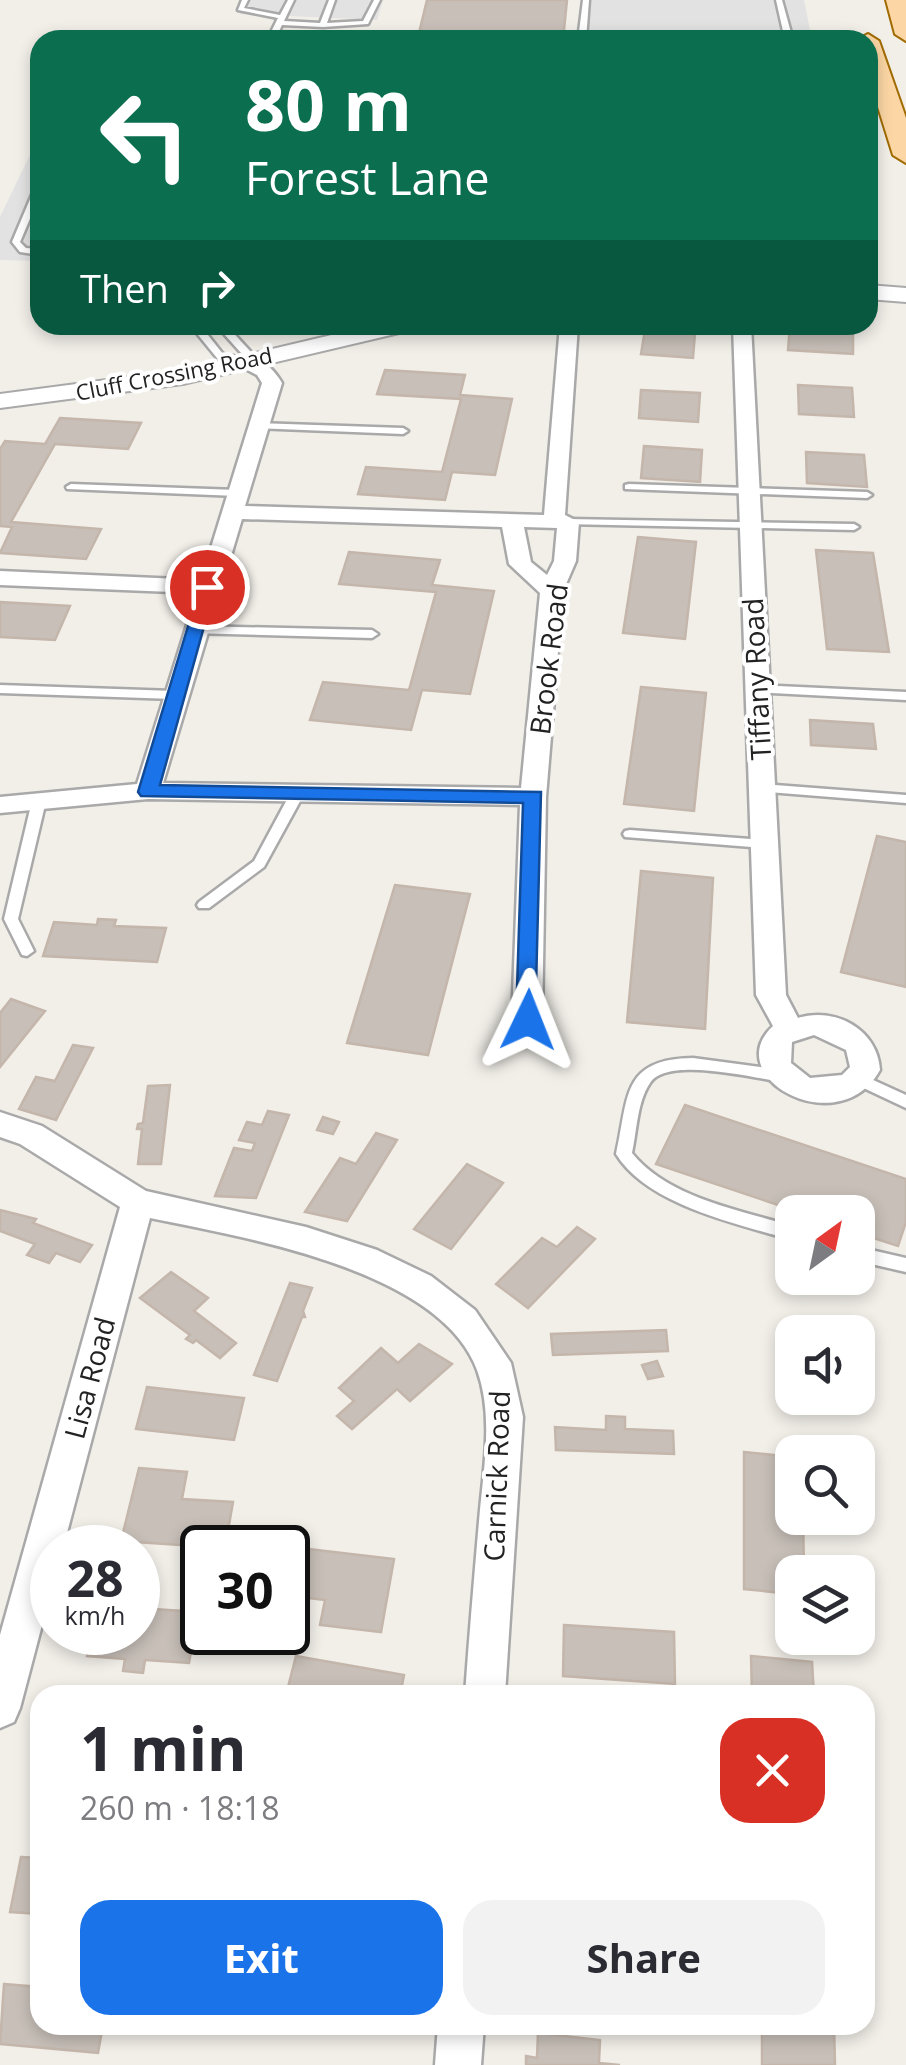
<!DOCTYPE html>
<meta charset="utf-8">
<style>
:root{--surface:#fff;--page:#f2f2f3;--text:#2b2b33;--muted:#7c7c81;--accent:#1a73e8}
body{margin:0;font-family:"Open Sans",sans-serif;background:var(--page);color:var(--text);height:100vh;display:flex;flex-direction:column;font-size:38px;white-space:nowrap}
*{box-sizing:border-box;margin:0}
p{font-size:32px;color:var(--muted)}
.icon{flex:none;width:55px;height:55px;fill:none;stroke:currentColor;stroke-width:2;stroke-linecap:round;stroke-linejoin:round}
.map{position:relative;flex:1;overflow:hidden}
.panel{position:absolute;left:30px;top:1685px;width:845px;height:350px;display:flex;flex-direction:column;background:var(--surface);border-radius:30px;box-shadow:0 5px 15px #0003}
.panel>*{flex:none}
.hud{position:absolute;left:30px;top:30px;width:848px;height:305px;border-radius:30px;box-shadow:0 5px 15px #0003;background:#0b6e4f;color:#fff;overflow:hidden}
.needle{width:65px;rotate:33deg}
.fabs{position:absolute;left:775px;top:1195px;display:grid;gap:20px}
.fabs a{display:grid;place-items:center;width:100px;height:100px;border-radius:20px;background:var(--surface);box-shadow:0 5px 15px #0003;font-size:50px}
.speed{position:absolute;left:30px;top:1525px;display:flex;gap:20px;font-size:50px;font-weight:700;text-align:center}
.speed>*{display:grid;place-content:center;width:130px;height:130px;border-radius:50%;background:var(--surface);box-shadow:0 5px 15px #0003;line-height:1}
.speed small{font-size:25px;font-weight:400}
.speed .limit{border:5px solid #111;border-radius:15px;background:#fff;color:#111}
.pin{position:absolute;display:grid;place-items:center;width:85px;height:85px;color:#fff;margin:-42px;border:5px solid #fff;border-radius:50%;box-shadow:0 2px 10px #0007}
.me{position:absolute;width:110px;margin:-55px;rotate:2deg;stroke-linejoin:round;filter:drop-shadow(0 0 8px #0008)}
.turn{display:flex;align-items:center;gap:35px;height:210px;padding:0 50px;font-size:45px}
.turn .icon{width:130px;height:130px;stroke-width:2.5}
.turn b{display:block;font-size:70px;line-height:85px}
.then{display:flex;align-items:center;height:95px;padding:0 50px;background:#0003;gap:20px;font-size:38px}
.round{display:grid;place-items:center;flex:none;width:105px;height:105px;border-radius:30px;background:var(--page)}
.overview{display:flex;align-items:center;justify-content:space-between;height:170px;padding:0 50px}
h1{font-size:60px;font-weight:700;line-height:75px}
.button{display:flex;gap:20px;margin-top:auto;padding:20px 50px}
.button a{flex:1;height:115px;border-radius:30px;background:var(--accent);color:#fff;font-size:40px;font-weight:700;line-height:115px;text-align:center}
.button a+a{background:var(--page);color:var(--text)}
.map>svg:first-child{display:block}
.parking{fill:#e2e2e2}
.building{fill:#c7bfb8;stroke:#c4b6ab;stroke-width:2.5}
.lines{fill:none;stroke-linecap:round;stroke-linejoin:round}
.service-casing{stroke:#a9a9a9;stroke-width:5}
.minor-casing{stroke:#a9a9a9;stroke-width:5}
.tertiary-casing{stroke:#a9a9a9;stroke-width:4}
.primary-casing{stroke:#a06b00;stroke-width:4}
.service{fill:#fff;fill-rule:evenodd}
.minor{fill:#fff;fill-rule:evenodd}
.tertiary{fill:#fff;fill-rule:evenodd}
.primary{fill:#fcd6a4;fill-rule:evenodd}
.route{fill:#1a73e8;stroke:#114b97;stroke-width:2.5}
.labels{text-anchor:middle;stroke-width:8;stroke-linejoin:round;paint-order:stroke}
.far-street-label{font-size:22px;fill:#222;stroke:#fff}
.street-label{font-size:28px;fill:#222;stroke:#fff}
</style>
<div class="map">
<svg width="906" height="2065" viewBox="0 0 906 2065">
<rect width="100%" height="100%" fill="#f2efe9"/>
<!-- parking -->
<g class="parking">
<path d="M250,0H383L377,20L240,14Z"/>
<path d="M582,0H804L812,40H588Z"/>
<path d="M40,134V261L0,260V217Z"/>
</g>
<!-- building -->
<g class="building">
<path d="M427,0H567L563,40H278L283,31L419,33Z"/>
<path d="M790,325L853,328V354L788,350Z"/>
<path d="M645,330L695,333L693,358L641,354Z"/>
<path d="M385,370L465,375L460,395L512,399L495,475L452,472L445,500L358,494L366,467L442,472L461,399L377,394Z"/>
<path d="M798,385L852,388L854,417L799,414Z"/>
<path d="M641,390L700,393L698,422L639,418Z"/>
<path d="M60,418L141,423L128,449L55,444L11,522L101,529L86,559L0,553L12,527L0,526V449L5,441L45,444Z"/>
<path d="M644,446L702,450L700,482L641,478Z"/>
<path d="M806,452L864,455L867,487L807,483Z"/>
<path d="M638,537L696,542L685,639L623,633Z"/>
<path d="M816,550L873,553L889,652L827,649Z"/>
<path d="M349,552L440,560L432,585L494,591L470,694L422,690L411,730L310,720L323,682L409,690L436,592L339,584Z"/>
<path d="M0,602L70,606L55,640L0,637Z"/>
<path d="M641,687L706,693L694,811L624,804Z"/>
<path d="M810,720L873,724L876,749L811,745Z"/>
<path d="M877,836L906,842V987L841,972Z"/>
<path d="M641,871L713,878L705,1029L627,1022Z"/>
<path d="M395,885L470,894L428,1055L347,1043Z"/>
<path d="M98,919L116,920L114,926L166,928L157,962L43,956L54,922L97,925Z"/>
<path d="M11,999L45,1011L0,1067V1013Z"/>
<path d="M73,1045L93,1048L56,1120L19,1109L36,1077L55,1081Z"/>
<path d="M170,1085L161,1164H138L142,1129H137L138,1124L143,1123L148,1086Z"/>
<path d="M685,1105L906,1179V1222L898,1246L858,1233V1212H799L656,1164Z"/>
<path d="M268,1111L289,1115L256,1198L215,1196L234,1148L252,1151L255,1143L239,1140L247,1122L262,1125Z"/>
<path d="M323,1117L339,1122L333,1134L317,1130Z"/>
<path d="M376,1133L397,1140L347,1221L305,1212L340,1158L356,1164Z"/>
<path d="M467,1164L503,1183L451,1249L414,1229Z"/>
<path d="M0,1210L36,1219L33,1223L92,1245L80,1262L56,1253L49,1263L27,1255L35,1244L0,1231Z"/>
<path d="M577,1227L595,1239L528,1308L496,1284L542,1238L557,1247Z"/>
<path d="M171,1272L208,1298L194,1311L236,1343L220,1358L196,1340L193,1343L186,1339L190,1335L140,1298Z"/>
<path d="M290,1283L312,1288L303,1311L305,1317H302L277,1381L254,1375Z"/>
<path d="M666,1330L668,1351L553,1355L551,1334Z"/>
<path d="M419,1344L452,1364L410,1401L397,1389L352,1429L337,1416L354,1401L339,1388L381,1348L398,1363Z"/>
<path d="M657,1361L663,1376L648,1379L642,1365Z"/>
<path d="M147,1387L244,1398L234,1440L136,1429Z"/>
<path d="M606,1416L625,1417V1429L673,1431L674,1454L556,1450L555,1427L606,1430Z"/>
<path d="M744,1452L792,1457V1518H803L804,1572H792V1594L744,1589Z"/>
<path d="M139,1468L187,1472L182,1499L233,1502L225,1548L121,1541Z"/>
<path d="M300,1548L394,1559L381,1632L320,1625L325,1600L291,1596Z"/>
<path d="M138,1608L198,1612L189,1663L145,1660L143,1673L123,1671L125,1659L87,1656L92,1632H138Z"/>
<path d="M564,1625L674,1632L675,1684L563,1676Z"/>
<path d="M296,1656L404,1675L400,1695H286Z"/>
<path d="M751,1656L812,1662L814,1695H752Z"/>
<path d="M21,1857L40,1858V1914L10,1912Z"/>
<path d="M4,1984L40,1987V2025H103L98,2053L0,2044Z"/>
<path d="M762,2025H834L835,2065H762Z"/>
<path d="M538,2033L600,2040L599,2063L620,2065H526V2056L537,2058Z"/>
</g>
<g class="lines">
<defs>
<g id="service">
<path d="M242,0H248L244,8L280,15L288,0H294L284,21L320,23L329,0H335L327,23L363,21L374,0H380L368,24L323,27L282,25L275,40H267L278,18L238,10Z"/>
<path d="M583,0H589L586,40H578Z"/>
<path d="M776,0H782L793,40H785Z"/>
<path d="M40,183V195L20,242L26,248L40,249V255L20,252L12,242L36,185Z"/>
<path d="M190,325H200L223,354L242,358V354L216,325H226L250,351L252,362L247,365L217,358Z"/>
<path d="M257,423L403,428L408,431L403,434L253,428V424Z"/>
<path d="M71,484L237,490L242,493L237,496L67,489L66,487Z"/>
<path d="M629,484L867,492L872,495L867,498L625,489V485Z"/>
<path d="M568,519L854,524L859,527L854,530L564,524V520Z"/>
<path d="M195,626L372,630L378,634L372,638L191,633V627Z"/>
<path d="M0,685L174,691L180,695L174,699L0,693Z"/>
<path d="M758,685L906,692V700L754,692L752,689Z"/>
<path d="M762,784L906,795V803L757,791L755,788L757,785Z"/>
<path d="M297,790L304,794L264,867L209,908H199L197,905L199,902L254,861L290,794Z"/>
<path d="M38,801L45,805L18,919L34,951L27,956L22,955L4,919L31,805Z"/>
<path d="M630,830L765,840L772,844L765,848L625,837L623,834L625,831Z"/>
<path d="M693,1058L782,1070L787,1072L790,1076L787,1080L782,1082C754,1078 667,1056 650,1083C637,1102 637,1131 632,1153C668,1198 740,1210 792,1226V1240C738,1224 647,1205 616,1154C629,1097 621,1059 693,1058Z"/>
<path d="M860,1074L906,1095V1108L855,1084L852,1080L855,1076Z"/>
<path d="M858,1247L906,1258V1272L858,1261Z"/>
</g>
<g id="minor">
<path d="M560,325H578L565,515L579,522L576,561L563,591L546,797L542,1021L538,1029H516L512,1021L520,805L148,799L0,813V797L137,784L197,593L0,585V571L201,580L262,383L257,375L240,366V358C259,354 273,368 282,383L245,506L544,515ZM242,519L502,527L509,564L540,593L521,788L163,783ZM524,527L557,528L554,561L547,575L531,562Z"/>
<path d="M733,325H751L786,995L798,1018C835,1006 878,1030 880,1070C839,1144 718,1077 773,1026L756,995ZM814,1035L846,1050L850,1067L842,1075L810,1078L791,1063L792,1042Z"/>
<path d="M0,1112L42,1126L146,1191L306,1227L377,1250L431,1276L475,1310L511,1363L523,1417L505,1695H465C469,1637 474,1579 479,1521C483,1471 494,1417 477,1370C440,1269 242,1237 150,1218L63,1548H52V1587L20,1708L14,1722L0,1728V1635L120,1207L20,1144L0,1137Z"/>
<path d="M438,2025H484L481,2065H435Z"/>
</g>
<g id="tertiary">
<path d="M868,285L906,288V302L868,299Z"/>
<path d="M374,325H416L412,330L183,384L0,408V394L183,370Z"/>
</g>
<g id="primary">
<path d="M886,0H906V41L895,34Z"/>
<path d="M868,34L879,41L906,118V163L893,155L868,75V40H857Z"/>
</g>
</defs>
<!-- service casing -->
<use href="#service" class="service-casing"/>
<!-- minor casing -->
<use href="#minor" class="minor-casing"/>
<!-- tertiary casing -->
<use href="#tertiary" class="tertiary-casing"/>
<!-- primary casing -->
<use href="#primary" class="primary-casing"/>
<!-- service -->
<use href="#service" class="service"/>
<!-- minor -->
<use href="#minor" class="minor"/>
<!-- tertiary -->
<use href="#tertiary" class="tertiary"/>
<!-- primary -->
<use href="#primary" class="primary"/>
</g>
<!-- route -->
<path class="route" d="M201,583L215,587L160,785L541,792L535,1026H520L516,1020L523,803L141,796L138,792Z"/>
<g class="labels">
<!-- far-street labels -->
<g class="far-street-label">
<text transform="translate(174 374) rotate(-11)" y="8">Cluff Crossing Road</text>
</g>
<!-- street labels -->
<g class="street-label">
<text transform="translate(549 659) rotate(-83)" y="10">Brook Road</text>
<text transform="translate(757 679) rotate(-93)" y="10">Tiffany Road</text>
<text transform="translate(90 1378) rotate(-75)" y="10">Lisa Road</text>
<text transform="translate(497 1476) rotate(-88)" y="10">Carnick Road</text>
</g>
</g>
</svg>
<div class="fabs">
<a><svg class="needle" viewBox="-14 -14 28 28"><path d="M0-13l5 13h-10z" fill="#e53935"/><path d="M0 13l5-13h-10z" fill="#7c7c81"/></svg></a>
<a><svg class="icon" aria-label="sound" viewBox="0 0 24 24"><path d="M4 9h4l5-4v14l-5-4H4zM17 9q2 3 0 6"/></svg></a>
<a><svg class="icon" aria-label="search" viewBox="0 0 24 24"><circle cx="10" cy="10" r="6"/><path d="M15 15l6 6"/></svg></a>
<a><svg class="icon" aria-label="layers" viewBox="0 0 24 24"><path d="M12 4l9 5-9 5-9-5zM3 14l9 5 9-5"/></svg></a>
</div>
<div class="speed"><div>28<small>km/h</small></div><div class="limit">30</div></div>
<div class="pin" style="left:207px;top:587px;background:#d93025"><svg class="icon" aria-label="arrive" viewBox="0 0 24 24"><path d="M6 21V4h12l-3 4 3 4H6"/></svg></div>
<svg class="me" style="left:528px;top:1020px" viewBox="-20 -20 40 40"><path d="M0-17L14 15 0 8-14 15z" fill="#1a73e8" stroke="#fff" stroke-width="4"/></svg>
<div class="hud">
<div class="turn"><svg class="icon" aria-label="left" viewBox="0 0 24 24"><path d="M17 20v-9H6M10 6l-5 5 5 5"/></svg><div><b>80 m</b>Forest Lane</div></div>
<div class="then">Then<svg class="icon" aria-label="right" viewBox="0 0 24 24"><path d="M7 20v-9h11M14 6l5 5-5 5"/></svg></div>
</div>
<section class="panel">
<div class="overview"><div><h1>1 min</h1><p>260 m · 18:18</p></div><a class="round" style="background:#d93025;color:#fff"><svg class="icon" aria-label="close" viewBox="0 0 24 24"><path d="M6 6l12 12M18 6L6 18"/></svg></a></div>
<div class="button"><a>Exit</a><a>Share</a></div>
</section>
</div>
